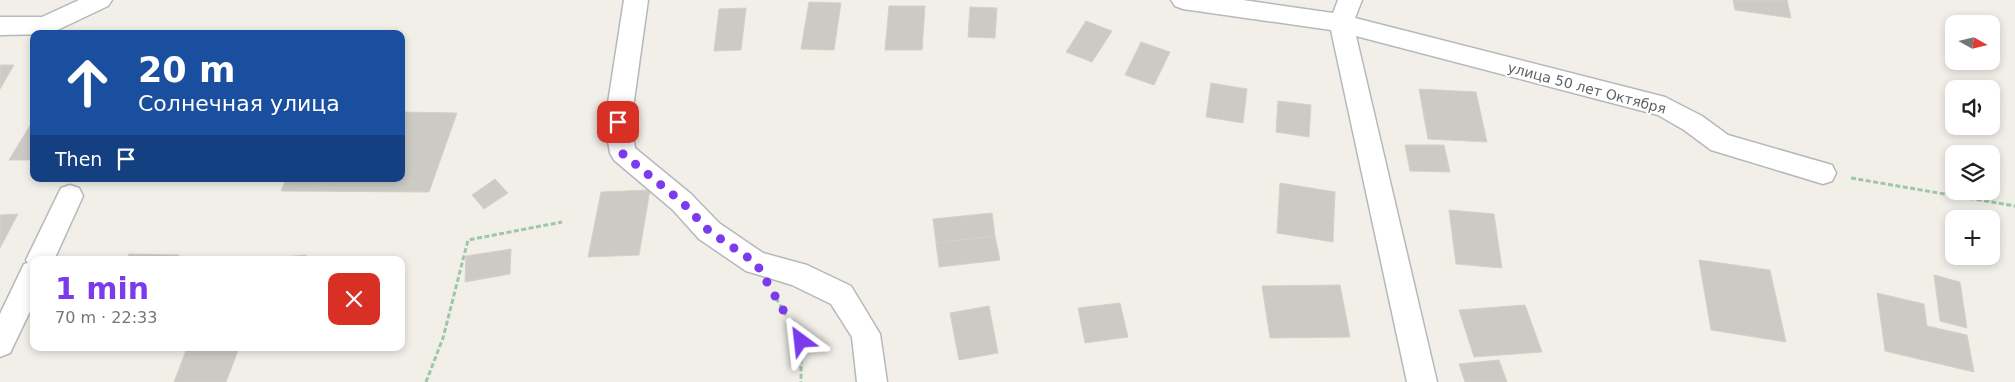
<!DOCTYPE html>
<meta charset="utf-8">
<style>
:root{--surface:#fff;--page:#f6f6f6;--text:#202124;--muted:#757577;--accent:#7c3aed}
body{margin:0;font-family:"DejaVu Sans",sans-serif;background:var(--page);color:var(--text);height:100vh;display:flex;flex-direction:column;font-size:19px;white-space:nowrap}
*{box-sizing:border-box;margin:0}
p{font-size:16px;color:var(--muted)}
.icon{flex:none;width:28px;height:28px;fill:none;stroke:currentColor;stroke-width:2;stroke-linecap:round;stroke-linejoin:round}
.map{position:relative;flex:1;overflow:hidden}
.side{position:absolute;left:30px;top:256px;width:375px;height:95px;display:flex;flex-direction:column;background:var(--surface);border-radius:10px;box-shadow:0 2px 8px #0003}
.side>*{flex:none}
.hud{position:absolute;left:30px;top:30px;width:375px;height:152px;border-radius:10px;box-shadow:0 2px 8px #0003;background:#1a4fa0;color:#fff;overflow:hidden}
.needle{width:32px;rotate:98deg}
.tools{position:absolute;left:1945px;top:15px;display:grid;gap:10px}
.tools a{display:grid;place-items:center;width:55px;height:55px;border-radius:10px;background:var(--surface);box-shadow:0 2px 8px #0003;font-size:25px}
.pin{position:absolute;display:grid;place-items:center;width:42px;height:42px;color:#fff;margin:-21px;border-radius:10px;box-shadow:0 2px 8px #0006}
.me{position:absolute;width:55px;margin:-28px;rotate:330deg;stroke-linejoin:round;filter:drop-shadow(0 0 4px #0008)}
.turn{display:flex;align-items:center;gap:18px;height:105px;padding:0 25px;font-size:22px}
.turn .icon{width:65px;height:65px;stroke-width:2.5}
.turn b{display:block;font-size:35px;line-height:42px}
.then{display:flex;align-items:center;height:48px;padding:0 25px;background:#0003;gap:10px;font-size:19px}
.round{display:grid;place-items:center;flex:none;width:52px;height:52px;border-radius:10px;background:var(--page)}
.head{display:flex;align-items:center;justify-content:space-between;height:85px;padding:0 25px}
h1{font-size:30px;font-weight:600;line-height:38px;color:var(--accent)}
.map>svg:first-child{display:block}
.building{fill:#cccac5;stroke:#d6d1c6}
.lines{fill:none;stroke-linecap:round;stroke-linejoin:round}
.minor-casing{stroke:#b5b8bc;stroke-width:3}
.path{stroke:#9cc7a9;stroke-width:3;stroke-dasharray:5 2.5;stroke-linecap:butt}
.minor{fill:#fff;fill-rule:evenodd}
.route{stroke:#7c3aed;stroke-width:9;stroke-dasharray:0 16.2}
.labels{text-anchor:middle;stroke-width:4;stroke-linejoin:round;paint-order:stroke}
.street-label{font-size:14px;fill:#5f6368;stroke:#fff}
</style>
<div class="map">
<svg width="2015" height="382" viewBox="0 0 2015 382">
<rect width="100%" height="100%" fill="#f1efe8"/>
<!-- building -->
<g class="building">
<path d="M1733,0H1787L1791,18L1735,10Z"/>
<path d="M809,2L841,3L834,50L801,49Z"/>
<path d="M889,6H925L922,50H885Z"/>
<path d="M970,7L997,8L995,38L968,37Z"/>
<path d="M746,8L741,50L714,51L719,9Z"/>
<path d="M1086,21L1112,31L1092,62L1066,52Z"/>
<path d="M1141,42L1170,52L1154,85L1125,75Z"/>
<path d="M0,65H14L0,89Z"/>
<path d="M1211,83L1247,89L1243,123L1206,117Z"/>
<path d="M1419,89L1476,92L1487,142L1428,139Z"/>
<path d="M1278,101L1311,105L1309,137L1276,132Z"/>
<path d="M401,112L457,113L429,192L281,191L286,179H401Z"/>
<path d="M34,119V160H9Z"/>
<path d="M1405,145H1444L1450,172L1410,171Z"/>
<path d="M495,179L508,193L484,209L472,195Z"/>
<path d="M1280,183L1335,192L1333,242L1277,233Z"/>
<path d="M650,190L639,255L588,257L601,192Z"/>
<path d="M1449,210L1494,214L1502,268L1456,264Z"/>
<path d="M992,213L995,236L936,243L933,219Z"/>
<path d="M18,214L0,248V215Z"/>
<path d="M995,236L1000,260L939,267L936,243Z"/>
<path d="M511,249L510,274L465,282L466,256Z"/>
<path d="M129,254L179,255L176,260H126Z"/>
<path d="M306,255L304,260H273L274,258Z"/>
<path d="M1699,260L1770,270L1786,342L1711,330Z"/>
<path d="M1934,275L1960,282L1967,328L1940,321Z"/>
<path d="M1340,285L1350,337L1270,338L1262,286Z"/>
<path d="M1877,293L1924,304L1927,326L1967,335L1974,372L1885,351Z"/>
<path d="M1120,303L1128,337L1085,343L1078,308Z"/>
<path d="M1525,305L1542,352L1474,357L1459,310Z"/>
<path d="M989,306L998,353L959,360L950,313Z"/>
<path d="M187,348H239L226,382H174Z"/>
<path d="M1499,360L1507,382H1465L1459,364Z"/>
</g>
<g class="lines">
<defs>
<g id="minor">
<path d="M79,0H112L108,6L49,34L0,35V17H42Z"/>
<path d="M624,0H648L631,122L635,148L691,194L719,223L763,253L807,265L851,286L880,334L887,382H857L852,337L831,304L792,285L746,271L699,239L673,210L614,160L610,153L605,122Z"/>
<path d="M1171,0H1243L1333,13L1338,0H1362L1355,18L1665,97L1702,116L1728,135L1832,165L1836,173L1832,181L1823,184L1711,150L1684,130L1658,115L1356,36L1437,382H1407L1331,30L1183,9L1175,6Z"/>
<path d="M70,185L79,188L83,196L54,260H34V303L10,353L0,357V314L24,264L28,263L26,260L61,188Z"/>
</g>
</defs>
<!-- minor casing -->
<use href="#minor" class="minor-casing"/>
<!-- path -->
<g class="path">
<path d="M1851,178L2015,206"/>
<path d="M776,298L801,341V382"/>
<path d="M426,382L443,338L468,240L562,222"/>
</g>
<!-- minor -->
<use href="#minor" class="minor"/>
</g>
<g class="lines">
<!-- route -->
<path class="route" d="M618,122L623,154L682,202L709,231L756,263L801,341"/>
</g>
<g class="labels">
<!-- street labels -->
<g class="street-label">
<text transform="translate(1587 88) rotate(15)" y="5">улица 50 лет Октября</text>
</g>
</g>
</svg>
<div class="tools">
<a><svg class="needle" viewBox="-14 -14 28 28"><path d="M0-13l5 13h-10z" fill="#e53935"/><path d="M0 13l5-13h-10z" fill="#757577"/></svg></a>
<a><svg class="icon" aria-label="sound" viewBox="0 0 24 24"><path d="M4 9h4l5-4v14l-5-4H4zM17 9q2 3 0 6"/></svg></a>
<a><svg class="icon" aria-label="layers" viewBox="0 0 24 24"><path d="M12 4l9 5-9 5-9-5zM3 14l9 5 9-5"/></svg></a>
<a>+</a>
</div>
<div class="pin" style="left:618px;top:122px;background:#d93025"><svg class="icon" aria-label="arrive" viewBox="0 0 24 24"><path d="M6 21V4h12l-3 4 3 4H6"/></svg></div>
<svg class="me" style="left:801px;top:341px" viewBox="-20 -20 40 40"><path d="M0-17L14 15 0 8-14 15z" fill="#7c3aed" stroke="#fff" stroke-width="4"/></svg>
<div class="hud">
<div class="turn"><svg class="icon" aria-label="ahead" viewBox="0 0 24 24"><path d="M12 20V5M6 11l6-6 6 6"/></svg><div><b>20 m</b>Солнечная улица</div></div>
<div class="then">Then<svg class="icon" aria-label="arrive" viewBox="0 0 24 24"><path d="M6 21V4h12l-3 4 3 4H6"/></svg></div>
</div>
<section class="side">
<div class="head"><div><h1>1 min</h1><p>70 m · 22:33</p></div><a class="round" style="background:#d93025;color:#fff"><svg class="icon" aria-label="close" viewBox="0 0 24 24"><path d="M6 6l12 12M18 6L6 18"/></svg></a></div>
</section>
</div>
